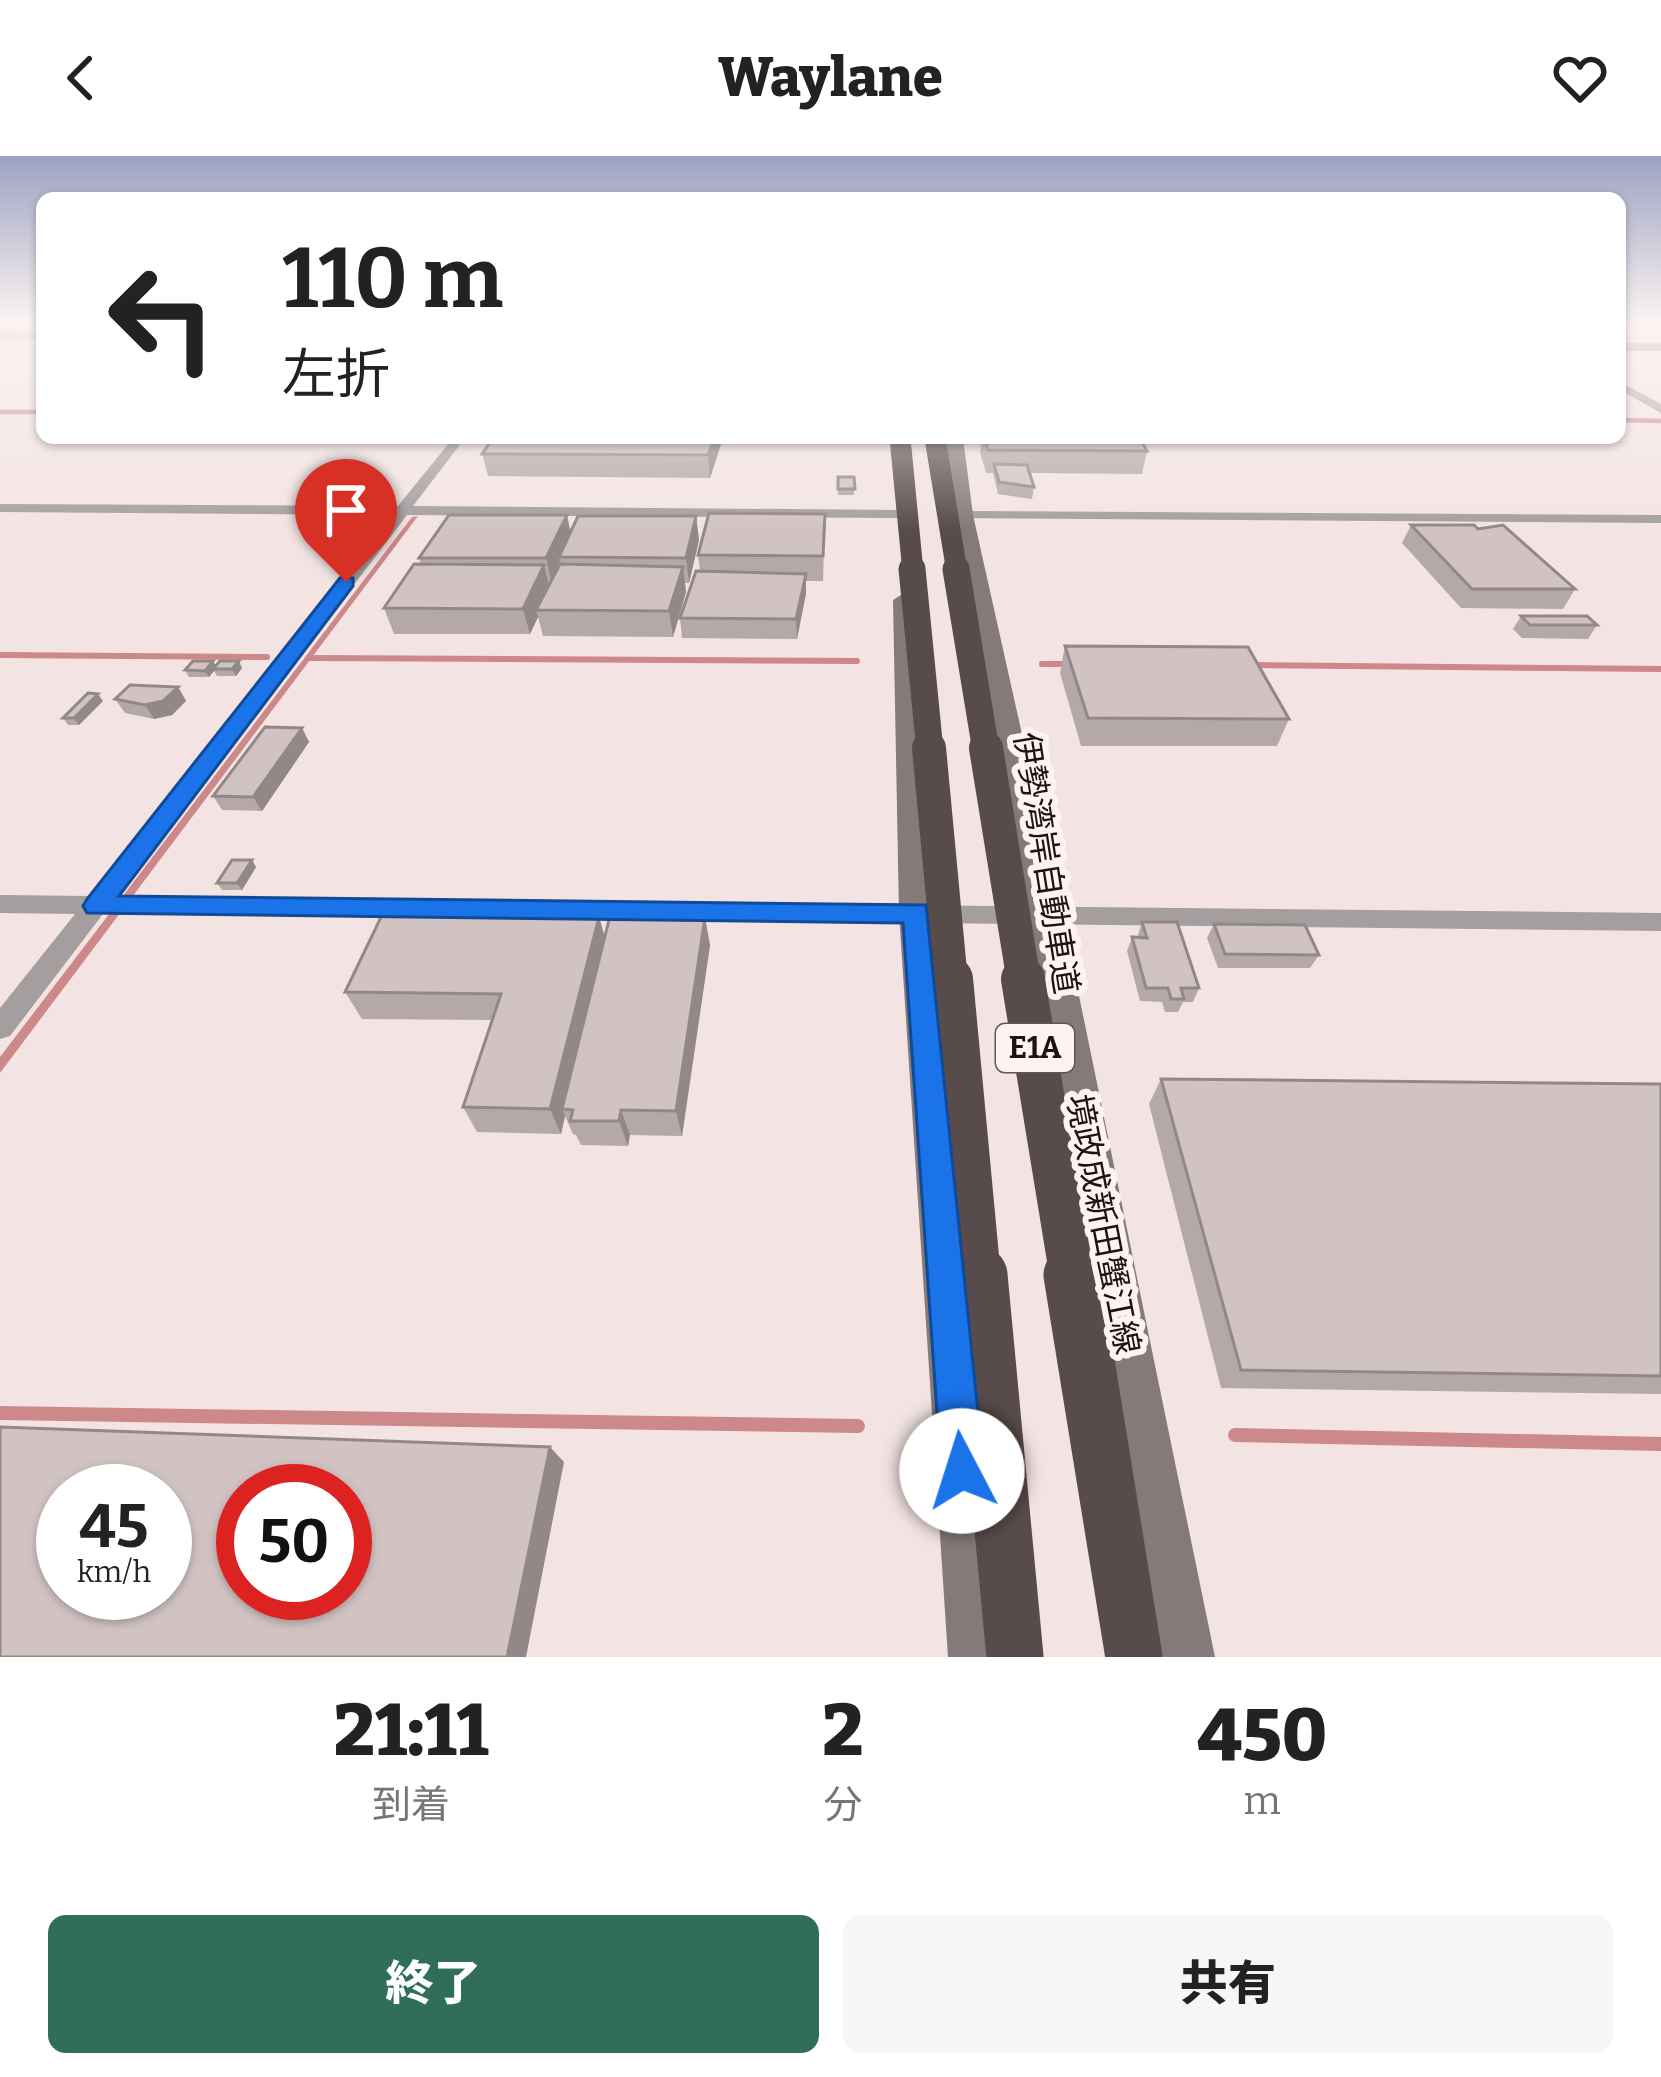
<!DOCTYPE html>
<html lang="ja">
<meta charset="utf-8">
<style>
:root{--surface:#fff;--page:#f6f6f6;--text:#222;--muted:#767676;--accent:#316e59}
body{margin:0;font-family:Bitter,"Noto Sans JP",serif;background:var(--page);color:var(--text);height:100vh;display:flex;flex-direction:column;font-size:45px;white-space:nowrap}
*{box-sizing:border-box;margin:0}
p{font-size:39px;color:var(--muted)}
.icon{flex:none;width:66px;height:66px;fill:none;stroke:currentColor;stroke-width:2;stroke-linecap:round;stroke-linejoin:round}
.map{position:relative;height:1501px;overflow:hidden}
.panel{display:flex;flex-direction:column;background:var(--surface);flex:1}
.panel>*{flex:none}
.top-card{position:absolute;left:36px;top:36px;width:1590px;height:252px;border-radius:18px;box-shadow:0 3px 9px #0004;background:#fff;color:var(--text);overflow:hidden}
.speed{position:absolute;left:36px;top:1308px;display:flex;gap:24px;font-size:60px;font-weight:700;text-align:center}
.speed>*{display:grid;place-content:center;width:156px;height:156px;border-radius:50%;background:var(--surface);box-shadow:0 3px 9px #0004;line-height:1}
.speed small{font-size:30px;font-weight:400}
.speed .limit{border:18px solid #d22;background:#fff;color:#111}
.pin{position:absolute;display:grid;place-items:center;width:102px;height:102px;color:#fff;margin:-123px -51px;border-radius:50% 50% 50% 0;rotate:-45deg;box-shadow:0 0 12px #0007}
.pin .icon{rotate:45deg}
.me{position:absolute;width:132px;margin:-66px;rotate:355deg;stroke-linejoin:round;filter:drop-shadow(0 0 9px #0008)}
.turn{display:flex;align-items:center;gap:42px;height:252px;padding:0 48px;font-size:54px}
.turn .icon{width:156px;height:156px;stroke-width:2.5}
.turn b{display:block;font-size:84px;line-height:102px}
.eta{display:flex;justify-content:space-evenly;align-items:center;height:204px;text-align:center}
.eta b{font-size:72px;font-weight:800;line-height:84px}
.button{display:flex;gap:24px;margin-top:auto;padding:24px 48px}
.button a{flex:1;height:138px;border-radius:18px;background:var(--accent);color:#fff;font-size:48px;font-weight:800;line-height:138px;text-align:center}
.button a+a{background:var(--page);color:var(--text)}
header{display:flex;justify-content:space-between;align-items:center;height:156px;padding:0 48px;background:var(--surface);font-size:54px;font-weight:800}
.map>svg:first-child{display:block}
.water{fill:#cd888a}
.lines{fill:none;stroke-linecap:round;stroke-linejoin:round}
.stream-far2{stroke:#cd888a;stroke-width:4.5}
.stream-far1{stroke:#cd888a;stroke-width:6}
.stream{stroke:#cd888a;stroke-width:14}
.street{fill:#a49e9e;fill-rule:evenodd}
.secondary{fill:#847a7a;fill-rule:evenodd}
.highway-bridge-far4{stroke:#584b4b;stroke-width:21}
.highway-bridge-far3{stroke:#584b4b;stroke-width:27}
.highway-bridge-far2{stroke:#584b4b;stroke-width:34}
.highway-bridge-far1{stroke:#584b4b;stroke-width:44}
.highway-bridge{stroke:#584b4b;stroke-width:57}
.wall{fill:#b5a8a8}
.shaded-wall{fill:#938888}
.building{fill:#d2c3c3;stroke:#938888;stroke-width:3;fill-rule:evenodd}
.route{fill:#1a73e8;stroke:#114b97;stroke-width:3}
.labels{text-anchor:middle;stroke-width:12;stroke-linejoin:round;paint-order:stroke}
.shield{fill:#fef2f2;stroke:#5e5757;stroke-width:3}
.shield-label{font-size:30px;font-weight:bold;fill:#1a1414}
.street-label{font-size:33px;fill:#1a1414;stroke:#fef2f2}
</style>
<header><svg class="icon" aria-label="back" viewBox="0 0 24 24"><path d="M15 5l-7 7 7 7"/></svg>Waylane<svg class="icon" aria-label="heart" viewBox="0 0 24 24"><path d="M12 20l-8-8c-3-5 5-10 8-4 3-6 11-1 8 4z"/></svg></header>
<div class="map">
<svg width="1661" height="1501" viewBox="0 0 1661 1501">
<rect width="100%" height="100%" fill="#f3e4e3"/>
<!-- water -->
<path class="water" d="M418,360L0,917V901L412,361Z"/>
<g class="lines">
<!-- stream-far2 -->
<g class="stream-far2">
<path d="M0,177L42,178"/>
<path d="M0,256H42"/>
<path d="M1620,264L1661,265"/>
</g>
<!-- stream-far1 -->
<g class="stream-far1">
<path d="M0,499L267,501"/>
<path d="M309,502L857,505"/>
<path d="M1042,508H1073"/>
<path d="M1252,509L1661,513"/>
</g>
<!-- stream -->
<g class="stream">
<path d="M0,1257L858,1270"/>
<path d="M1235,1279L1661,1288"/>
</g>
<!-- street -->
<g class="street">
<rect x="0" y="178" width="42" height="6"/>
<path d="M1620,226L1661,248V257L1620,234Z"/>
<path d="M453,282H465L413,350L900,354L907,358L900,362L407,359L116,741L1661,757V775L103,758L10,880L0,883V852L75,758L0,757V739L89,740L392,359L0,356V348L398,350Z"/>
<path d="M963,355L1661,359V367L958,362L956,359Z"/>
</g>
<!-- secondary -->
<g class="secondary">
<rect x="1620" y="187" width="41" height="8"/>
<path d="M945,282H963L973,359L1062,757L1215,1501H1157L1028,757L953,359Z"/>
<path d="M904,437L915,444L933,757L1006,1501H948L899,757L893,444Z"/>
</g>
<!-- highway-bridge-far4 -->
<g class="highway-bridge-far4">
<path d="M900,282L913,416"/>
<path d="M935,282L957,416"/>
</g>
<!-- highway-bridge-far3 -->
<g class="highway-bridge-far3">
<path d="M912,413L930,595"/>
<path d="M956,413L986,595"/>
</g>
<!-- highway-bridge-far2 -->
<g class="highway-bridge-far2">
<path d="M929,592L951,826"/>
<path d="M986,592L1024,826"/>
</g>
<!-- highway-bridge-far1 -->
<g class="highway-bridge-far1">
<path d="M951,823L979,1122"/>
<path d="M1023,823L1072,1122"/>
</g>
<!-- highway-bridge -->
<g class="highway-bridge">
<path d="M979,1119L1015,1501"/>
<path d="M1072,1119L1134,1501"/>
</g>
</g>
<!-- wall -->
<g class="wall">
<path d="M493,282H723L710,322L488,320L482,298Z"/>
<path d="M982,282H1140L1147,295L1142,318L1030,317L1034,331L1032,343L998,338L993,317H986L980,296Z"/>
<rect x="838" y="321" width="16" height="18"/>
<path d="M825,358L823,425H806V437L797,483L682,482L680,462L700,415L698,399Z"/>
<path d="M696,360L699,384L689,427H685L686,436L673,481L543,480L538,461L530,478H394L384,452L421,408L419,402L570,376Z"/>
<path d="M1411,369L1575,433L1563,453L1461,452L1402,387Z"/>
<path d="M1521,460L1597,469L1588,483L1522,482L1513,473Z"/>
<path d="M1065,490L1289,563L1277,590H1081L1060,517Z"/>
<path d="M213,505L216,510L242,512L236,520H217L214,515L209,521H189L185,514Z"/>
<path d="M178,531L186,545L172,559L154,563L125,557L115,543Z"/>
<path d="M103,545L79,569H68L63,562Z"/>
<path d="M302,572L309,586L262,655L222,654L213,640Z"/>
<path d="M256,711L242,734H222L217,727Z"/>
<path d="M599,761L605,782L710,789L682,980L630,979L628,990L581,989L576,979L573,978L565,960L561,978L477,976L463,951L492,864L362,863L345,836Z"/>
<path d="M1142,766L1199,832L1193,846H1183L1178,856H1165L1162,846L1140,845L1127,795L1132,781L1137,782Z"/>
<path d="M1214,768L1319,799L1310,812H1218L1207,782Z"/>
<path d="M1161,923L1661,928V1238L1221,1232L1149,948Z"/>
</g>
<!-- shaded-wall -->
<g class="shaded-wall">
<path d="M714,282H723L710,322L708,299Z"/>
<path d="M567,359L572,383L559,401L560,409L552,428L546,402Z"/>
<path d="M696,360L699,384L689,427L686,402Z"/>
<path d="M544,409L550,434L536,454L538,461L530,478L523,453Z"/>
<path d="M683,411L686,436L673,481L669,455Z"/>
<path d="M806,418V437L797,483L796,463Z"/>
<path d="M213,505L217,512L213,513L214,515L209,521L205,515Z"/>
<path d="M239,505L242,512L236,520L232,513Z"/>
<path d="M178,531L186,545L172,559L154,563L145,549Z"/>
<path d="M98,538L103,545L79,569L74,562Z"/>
<path d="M302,572L309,586L262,655L253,641Z"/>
<path d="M252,704L256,711L242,734L237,727Z"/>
<path d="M599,761L607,789L562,953L565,960L561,978L550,953Z"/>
<path d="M705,761L710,789L682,980L676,955Z"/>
<path d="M621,954L630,979L628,990L619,965Z"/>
<path d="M550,1291L564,1306L526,1501H507Z"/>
</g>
<!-- building -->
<g class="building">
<path d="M493,282H714L708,299L482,298Z"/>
<path d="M985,282H1140L1147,295L988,294Z"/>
<path d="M994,308L1027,309L1034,331L999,326Z"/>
<path d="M838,321H854L855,333H838Z"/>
<path d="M709,357L825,358L823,400L698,399Z"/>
<path d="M449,359H567L546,402H419Z"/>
<path d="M578,360H696L686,402L559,401Z"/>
<path d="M1411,369H1474L1478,373L1503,369L1575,433H1472Z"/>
<path d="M414,408L544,409L523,453L384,452Z"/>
<path d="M560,408L683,411L669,455L536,454Z"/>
<path d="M696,415L806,418L796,463L680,462Z"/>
<path d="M1521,460H1587L1597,469H1530Z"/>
<path d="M1065,490L1248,491L1289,563L1088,562Z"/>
<path d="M193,505H213L205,515L185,514Z"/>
<path d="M220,505H239L232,513H213Z"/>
<path d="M130,529L178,531L163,545L145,549L115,543Z"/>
<path d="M88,537L98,538L74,562H63Z"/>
<path d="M265,571L302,572L253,641L213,640Z"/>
<path d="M232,704H252L237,727H217Z"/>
<path d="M382,759L599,761L550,953L463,951L501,838L345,836Z"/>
<path d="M610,760L705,761L676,955L621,954L619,965H570L573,954L562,953Z"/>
<path d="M1142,766H1177L1199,832H1181L1184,843H1171L1168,832H1146L1132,781L1147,782Z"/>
<path d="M1214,768L1305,769L1319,799L1225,798Z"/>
<path d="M1161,923L1661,928V1220L1241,1214Z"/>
<path d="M0,1271L550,1291L507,1501H0ZM63,1335H165V1437H63ZM243,1335H345V1437H243Z"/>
</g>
<!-- sky -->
<linearGradient id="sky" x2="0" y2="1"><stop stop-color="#9da2c2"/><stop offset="0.44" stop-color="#faf3f2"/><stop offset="1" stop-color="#faf3f2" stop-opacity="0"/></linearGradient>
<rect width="1661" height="375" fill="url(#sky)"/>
<!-- route -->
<path class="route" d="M346,421L353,422V430L119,740L926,749L984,1315L977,1330L962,1336L947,1330L941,1315L903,767L87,757L83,750L87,743L340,422Z"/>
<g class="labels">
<!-- shield labels -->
<rect class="shield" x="996" y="868" width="78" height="48" rx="9"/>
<g class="shield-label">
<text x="1035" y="902">E1A</text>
</g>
<!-- street labels -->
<g class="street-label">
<text transform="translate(1047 707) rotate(81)" y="12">伊勢湾岸自動車道</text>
<text transform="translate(1104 1068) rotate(79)" y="12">境政成新田蟹江線</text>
</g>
</g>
</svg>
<div class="speed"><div>45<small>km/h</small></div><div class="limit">50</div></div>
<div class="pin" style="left:346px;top:426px;background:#d93025"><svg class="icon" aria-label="arrive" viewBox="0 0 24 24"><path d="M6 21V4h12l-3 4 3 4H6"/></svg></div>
<svg class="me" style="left:962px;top:1315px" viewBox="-20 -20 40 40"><circle r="19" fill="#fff"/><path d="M0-13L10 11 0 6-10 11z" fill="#1a73e8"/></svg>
<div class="top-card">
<div class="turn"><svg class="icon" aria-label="left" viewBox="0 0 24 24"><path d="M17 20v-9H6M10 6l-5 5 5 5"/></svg><div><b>110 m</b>左折</div></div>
</div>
</div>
<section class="panel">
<div class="eta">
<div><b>21:11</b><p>到着</p></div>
<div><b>2</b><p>分</p></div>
<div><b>450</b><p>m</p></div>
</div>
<div class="button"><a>終了</a><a>共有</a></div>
</section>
